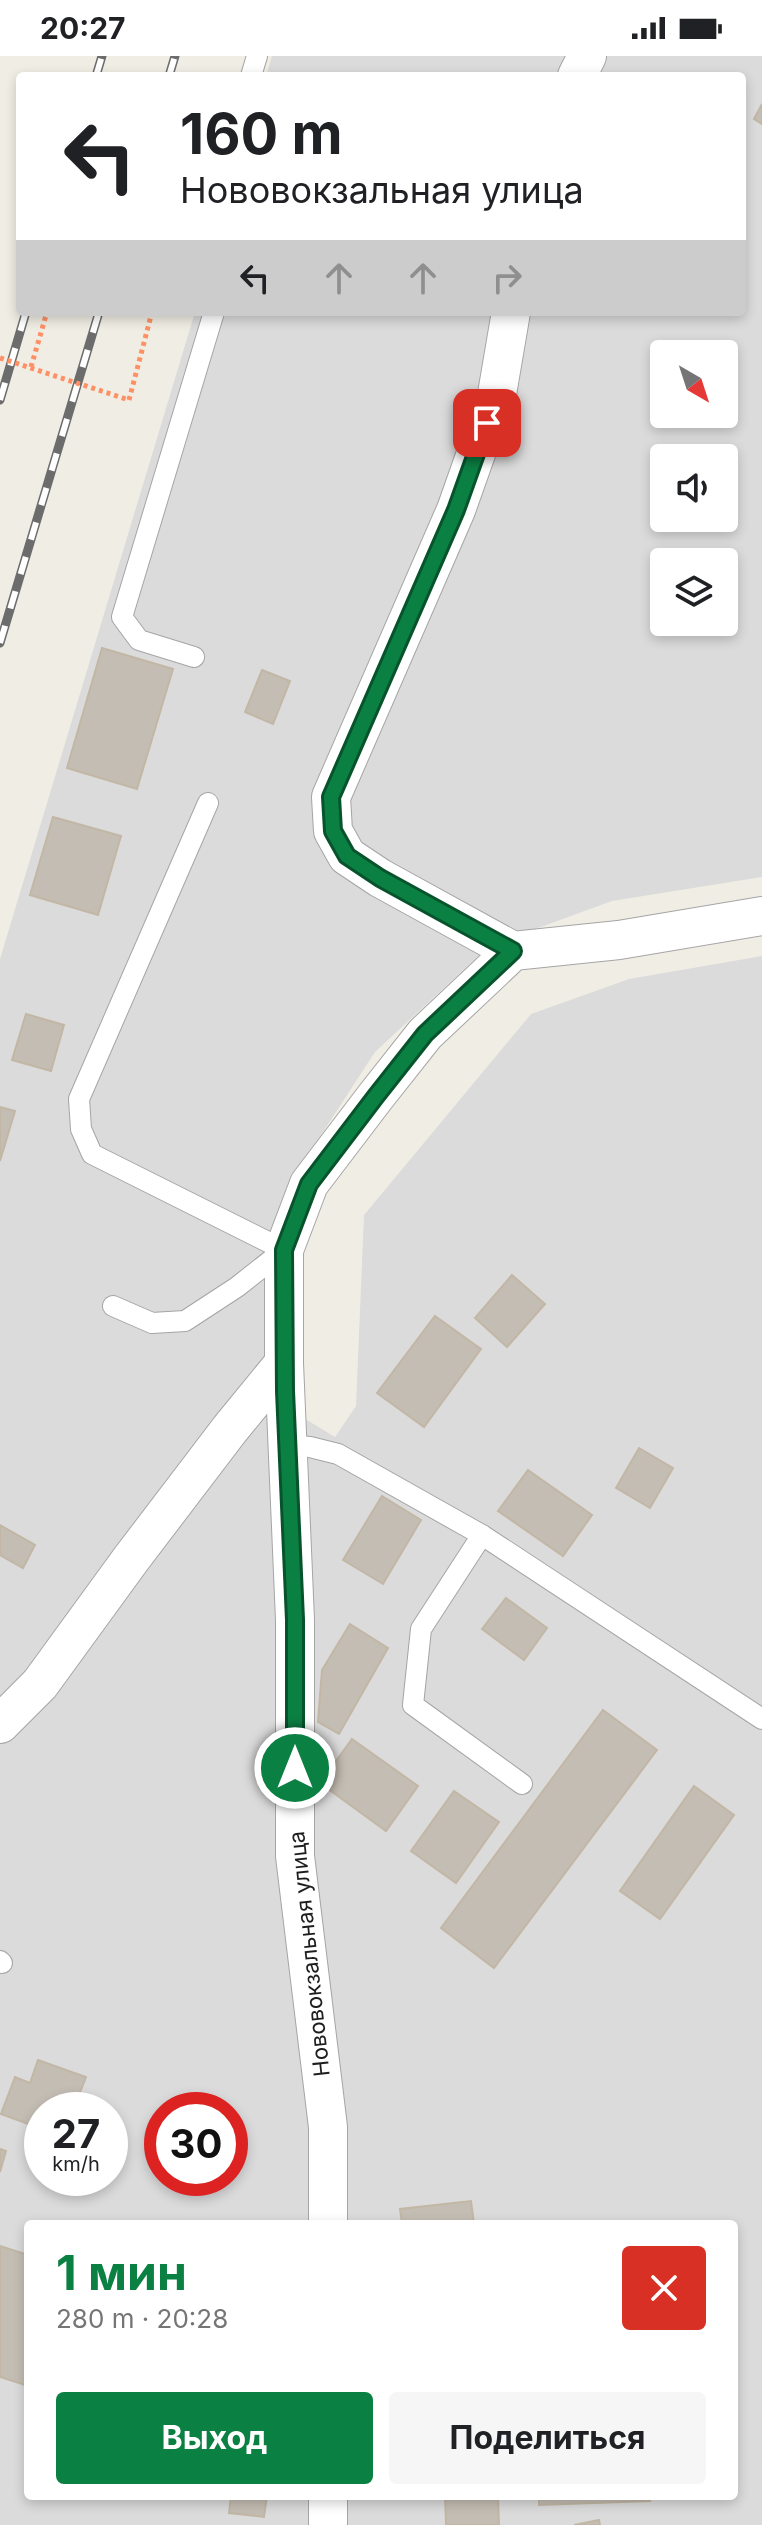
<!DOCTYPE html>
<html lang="ru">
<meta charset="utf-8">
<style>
:root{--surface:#fff;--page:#f6f6f6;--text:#202124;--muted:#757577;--accent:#0b8043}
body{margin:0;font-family:Inter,sans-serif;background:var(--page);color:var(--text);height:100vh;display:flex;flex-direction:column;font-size:30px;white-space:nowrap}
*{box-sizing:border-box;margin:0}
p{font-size:26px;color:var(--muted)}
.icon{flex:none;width:44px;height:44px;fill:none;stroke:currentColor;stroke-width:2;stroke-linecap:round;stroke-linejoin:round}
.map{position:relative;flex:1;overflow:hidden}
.drawer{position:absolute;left:24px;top:2164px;width:714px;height:280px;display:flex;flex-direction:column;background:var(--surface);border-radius:8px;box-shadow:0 4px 12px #0003}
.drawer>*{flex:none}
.guide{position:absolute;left:16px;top:16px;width:730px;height:244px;border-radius:8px;box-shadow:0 4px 12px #0003;background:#fff;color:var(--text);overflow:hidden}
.needle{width:52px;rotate:141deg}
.buttons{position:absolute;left:650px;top:284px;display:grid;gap:16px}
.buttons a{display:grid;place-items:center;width:88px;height:88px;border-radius:8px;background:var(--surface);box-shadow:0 4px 12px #0003;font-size:40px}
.speed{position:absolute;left:24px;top:2036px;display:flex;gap:16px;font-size:40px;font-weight:700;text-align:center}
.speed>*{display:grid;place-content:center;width:104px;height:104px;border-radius:50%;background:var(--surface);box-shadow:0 4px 12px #0003;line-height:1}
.speed small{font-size:20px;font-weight:400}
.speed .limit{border:12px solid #d22;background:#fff;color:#111}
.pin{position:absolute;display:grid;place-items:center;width:68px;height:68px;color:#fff;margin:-34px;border-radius:16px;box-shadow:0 4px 12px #0006}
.me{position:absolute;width:88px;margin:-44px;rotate:0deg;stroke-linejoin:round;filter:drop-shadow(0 0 6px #0008)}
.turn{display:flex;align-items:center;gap:28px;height:168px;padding:0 32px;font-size:36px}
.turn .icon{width:104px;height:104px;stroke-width:2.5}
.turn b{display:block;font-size:56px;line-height:68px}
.lanes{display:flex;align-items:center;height:76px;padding:0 32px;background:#0003;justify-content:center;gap:40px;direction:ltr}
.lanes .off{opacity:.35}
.round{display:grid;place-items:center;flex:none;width:84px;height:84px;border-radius:8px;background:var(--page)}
.headline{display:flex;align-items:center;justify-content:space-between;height:136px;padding:0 32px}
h1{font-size:48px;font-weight:700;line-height:60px;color:var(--accent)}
.button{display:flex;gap:16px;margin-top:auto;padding:16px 32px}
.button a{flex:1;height:92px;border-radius:8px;background:var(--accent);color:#fff;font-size:32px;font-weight:700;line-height:92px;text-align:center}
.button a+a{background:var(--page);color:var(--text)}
.status{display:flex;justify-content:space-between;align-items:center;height:56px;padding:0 40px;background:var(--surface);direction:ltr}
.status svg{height:22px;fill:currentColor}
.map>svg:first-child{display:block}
.residential{fill:#dcdbdb;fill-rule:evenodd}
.building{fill:#c4bdb3;stroke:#c2b7a5;stroke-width:2}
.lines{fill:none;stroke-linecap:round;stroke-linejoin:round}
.lane-casing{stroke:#a5a5a5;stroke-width:22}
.street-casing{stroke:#a5a5a5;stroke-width:40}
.path{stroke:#ff9065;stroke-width:5;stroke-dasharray:4 4;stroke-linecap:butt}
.lane{stroke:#fff;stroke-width:20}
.street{stroke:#fff;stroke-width:38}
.rail-casing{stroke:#6c6c6c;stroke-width:9}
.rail{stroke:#fff;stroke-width:6;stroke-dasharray:18;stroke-linecap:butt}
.path-bridge{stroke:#ff9065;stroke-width:5;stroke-dasharray:4 4;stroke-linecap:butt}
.route-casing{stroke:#07532c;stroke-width:20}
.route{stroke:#0b8043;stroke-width:14}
.labels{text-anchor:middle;stroke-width:6;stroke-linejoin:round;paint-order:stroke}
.street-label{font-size:22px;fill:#1e1e1e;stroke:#fff}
</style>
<div class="status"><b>20:27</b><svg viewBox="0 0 49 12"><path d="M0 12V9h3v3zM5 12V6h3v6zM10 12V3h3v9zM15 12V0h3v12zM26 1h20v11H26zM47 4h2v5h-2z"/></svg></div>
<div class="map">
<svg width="762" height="2469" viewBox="0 0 762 2469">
<rect width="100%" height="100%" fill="#f0eee4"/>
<!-- residential -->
<path class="residential" d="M272,0H762V821L612,845L489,890L375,996L286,1133L297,1358L335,1381L356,1350L364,1159L531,958L629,923L762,900V2469H0V903L195,256H742V20H266ZM664,298H724V358H664ZM664,402H724V462H664ZM664,506H724V566H664ZM42,2054H110V2122H42ZM162,2054H230V2122H162ZM28,2168H734V2440H28Z"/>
<!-- building -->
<g class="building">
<path d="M762,48V68L754,63Z"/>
<path d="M102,592L173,613L137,733L67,712Z"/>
<path d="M262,614L290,625L273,668L245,656Z"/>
<path d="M53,761L121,780L98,859L30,839Z"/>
<path d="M26,958L64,969L51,1015L12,1004Z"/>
<path d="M0,1051L15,1055L0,1105Z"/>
<path d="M512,1219L545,1248L507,1291L475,1262Z"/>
<path d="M435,1260L481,1293L424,1371L377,1337Z"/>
<path d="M639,1392L673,1412L650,1452L616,1432Z"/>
<path d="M528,1414L592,1459L563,1500L498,1455Z"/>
<path d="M382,1440L421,1464L383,1528L343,1504Z"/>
<path d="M0,1469L35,1489L23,1512L0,1499Z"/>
<path d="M506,1542L547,1572L524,1604L482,1573Z"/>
<path d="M350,1568L388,1592L339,1678L318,1666L322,1614Z"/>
<path d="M603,1654L657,1694L494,1912L441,1872Z"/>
<path d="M352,1683L418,1730L386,1775L320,1727Z"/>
<path d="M694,1730L734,1759L660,1863L620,1835Z"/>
<path d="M454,1735L499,1766L456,1827L411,1795Z"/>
<path d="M38,2004L86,2021L73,2054H42V2073L1,2058L15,2021L30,2027Z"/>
<path d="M0,2093L6,2095L0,2116Z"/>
<path d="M471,2145L474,2168H402L400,2153Z"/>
<path d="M0,2190L28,2199V2330L0,2321Z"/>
<path d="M231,2440H267L264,2461L229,2457Z"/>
<path d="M445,2440H498L499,2469H446Z"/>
<path d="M539,2440H649L650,2445L539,2449Z"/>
<path d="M599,2464L600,2469H574Z"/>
</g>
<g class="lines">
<defs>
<g id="lane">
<path d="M251,20L257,0"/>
<path d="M194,601L139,584L122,561L214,256"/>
<path d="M113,1250L152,1267L185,1265L237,1231L284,1194L92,1098L81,1073L79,1043L208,747"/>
<path d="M287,1389L310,1391L338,1398L482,1479L762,1663"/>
<path d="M482,1479L421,1573L413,1649L522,1728"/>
<path d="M0,1905L2,1907"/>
</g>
<g id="street">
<path d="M577,20L587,0"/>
<path d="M511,256L497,338L456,454L331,741L333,775L347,800L380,822L513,895"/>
<path d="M0,1668L40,1628L131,1503L230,1373L284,1307"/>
<path d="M328,2168V2071L295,1800V1564L284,1307V1194L309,1128L376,1040L425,978L513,895L619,884L762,860"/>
<path d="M328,2469V2440"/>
</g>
</defs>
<!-- lane casing -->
<use href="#lane" class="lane-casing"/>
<!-- street casing -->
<use href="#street" class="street-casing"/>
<!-- path -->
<g class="path">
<path d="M31,311L47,256"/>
<path d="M129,344L152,256"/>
</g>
<!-- lane -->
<use href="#lane" class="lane"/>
<!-- street -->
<use href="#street" class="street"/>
<defs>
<g id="rail">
<path d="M96,20L102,0"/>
<path d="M169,20L175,0"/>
<path d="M0,344L26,256"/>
<path d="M0,587L99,256"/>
</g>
</defs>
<!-- rail casing -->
<use href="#rail" class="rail-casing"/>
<!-- rail -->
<use href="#rail" class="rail"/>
<!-- path-bridge -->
<path class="path-bridge" d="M0,302L129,344"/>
</g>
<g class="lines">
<defs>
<path id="route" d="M295,1712V1564L285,1335L284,1194L309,1128L376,1040L425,978L513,895L380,822L347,800L333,775L331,741L456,454L487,367"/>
</defs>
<!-- route casing -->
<use href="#route" class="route-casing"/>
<!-- route -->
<use href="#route" class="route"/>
</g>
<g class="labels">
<!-- street labels -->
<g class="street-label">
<text transform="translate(309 1898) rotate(-96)" y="8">Нововокзальная улица</text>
</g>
</g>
</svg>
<div class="buttons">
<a><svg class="needle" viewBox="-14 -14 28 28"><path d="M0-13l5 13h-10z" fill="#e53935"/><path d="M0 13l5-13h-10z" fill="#757577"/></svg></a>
<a><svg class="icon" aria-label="sound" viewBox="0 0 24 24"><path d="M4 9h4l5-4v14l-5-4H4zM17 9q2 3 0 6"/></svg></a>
<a><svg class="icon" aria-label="layers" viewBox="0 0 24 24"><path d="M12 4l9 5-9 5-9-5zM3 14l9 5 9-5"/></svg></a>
</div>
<div class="speed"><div>27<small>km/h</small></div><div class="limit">30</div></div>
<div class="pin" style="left:487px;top:367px;background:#d93025"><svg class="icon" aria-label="arrive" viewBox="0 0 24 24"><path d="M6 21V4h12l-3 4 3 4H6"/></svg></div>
<svg class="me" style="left:295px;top:1712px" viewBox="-20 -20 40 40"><circle r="17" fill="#0b8043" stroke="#fff" stroke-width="3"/><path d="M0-11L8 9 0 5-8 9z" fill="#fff"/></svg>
<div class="guide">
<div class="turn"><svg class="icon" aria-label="left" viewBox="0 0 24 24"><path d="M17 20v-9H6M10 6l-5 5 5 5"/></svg><div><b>160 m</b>Нововокзальная улица</div></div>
<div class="lanes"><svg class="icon" aria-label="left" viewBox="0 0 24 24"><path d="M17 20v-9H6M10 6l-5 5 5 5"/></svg><svg class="icon off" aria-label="ahead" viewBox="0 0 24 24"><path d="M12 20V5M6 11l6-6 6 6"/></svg><svg class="icon off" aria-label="ahead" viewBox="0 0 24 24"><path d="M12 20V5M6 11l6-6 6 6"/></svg><svg class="icon off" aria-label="right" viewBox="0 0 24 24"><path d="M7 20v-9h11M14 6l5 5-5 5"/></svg></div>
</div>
<section class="drawer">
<div class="headline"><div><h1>1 мин</h1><p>280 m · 20:28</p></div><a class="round" style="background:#d93025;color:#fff"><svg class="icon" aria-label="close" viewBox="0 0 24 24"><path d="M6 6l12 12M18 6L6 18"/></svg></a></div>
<div class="button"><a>Выход</a><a>Поделиться</a></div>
</section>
</div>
